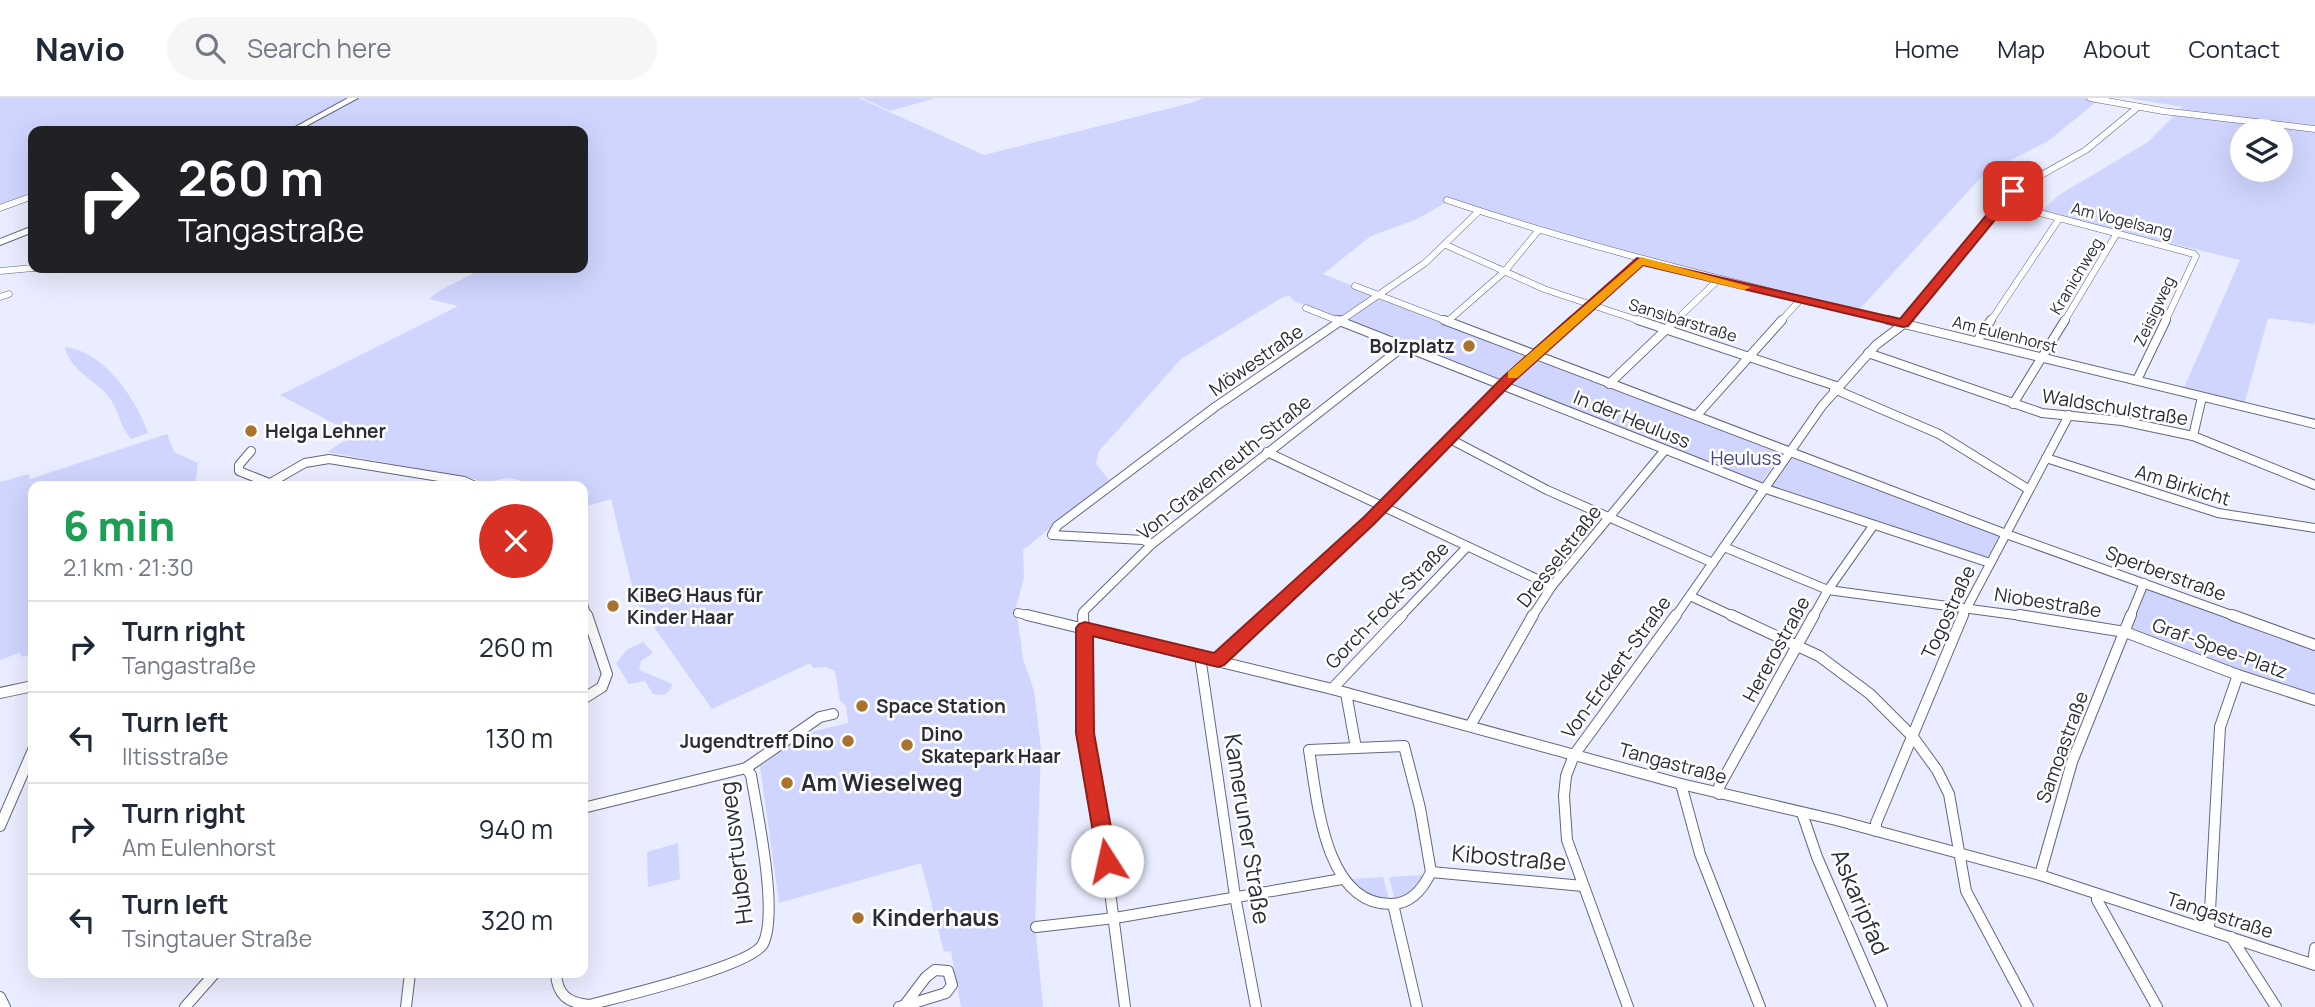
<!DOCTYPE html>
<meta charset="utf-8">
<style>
:root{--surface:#fff;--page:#f6f6f7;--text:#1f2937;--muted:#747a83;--line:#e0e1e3}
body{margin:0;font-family:Manrope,sans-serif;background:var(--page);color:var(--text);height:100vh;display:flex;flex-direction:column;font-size:26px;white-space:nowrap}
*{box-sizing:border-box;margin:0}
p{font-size:23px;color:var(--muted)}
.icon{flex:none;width:38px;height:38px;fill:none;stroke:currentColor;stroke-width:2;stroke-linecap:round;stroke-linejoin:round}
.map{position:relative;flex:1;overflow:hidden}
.drawer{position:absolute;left:28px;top:383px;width:560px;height:497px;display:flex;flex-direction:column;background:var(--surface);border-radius:14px;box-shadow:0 7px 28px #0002}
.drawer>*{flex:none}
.hud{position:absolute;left:28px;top:28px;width:560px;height:147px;border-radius:14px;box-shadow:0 7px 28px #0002;background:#202124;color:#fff;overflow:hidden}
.buttons{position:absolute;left:2230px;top:21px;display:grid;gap:14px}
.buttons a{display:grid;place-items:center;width:63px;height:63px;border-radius:50%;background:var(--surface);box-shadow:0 7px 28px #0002;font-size:35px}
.pin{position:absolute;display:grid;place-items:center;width:60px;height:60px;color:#fff;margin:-30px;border-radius:14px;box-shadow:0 4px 10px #0006}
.me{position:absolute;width:77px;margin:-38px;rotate:350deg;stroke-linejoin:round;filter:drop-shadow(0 0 5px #0008)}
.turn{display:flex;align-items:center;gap:24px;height:147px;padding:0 35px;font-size:32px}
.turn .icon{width:91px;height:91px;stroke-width:2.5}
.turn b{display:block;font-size:49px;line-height:60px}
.round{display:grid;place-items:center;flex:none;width:74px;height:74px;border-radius:37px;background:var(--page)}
.overview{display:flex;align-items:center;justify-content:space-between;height:119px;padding:0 35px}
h1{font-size:42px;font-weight:800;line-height:52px;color:#1e9e55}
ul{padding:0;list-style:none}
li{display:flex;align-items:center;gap:21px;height:91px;padding:0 35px;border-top:2px solid var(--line)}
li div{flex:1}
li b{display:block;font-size:26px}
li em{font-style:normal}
header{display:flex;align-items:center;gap:42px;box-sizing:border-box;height:98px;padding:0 35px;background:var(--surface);border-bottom:2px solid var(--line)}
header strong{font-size:33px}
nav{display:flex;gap:38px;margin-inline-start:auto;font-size:24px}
.search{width:490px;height:63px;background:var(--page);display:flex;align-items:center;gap:18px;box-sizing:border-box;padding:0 24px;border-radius:38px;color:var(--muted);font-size:26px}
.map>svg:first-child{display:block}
.green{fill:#cfd5fe;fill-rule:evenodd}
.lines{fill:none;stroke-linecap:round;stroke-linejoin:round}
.minor-far2-casing{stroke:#636780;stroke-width:7}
.minor-far1-casing{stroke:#636780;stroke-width:10}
.minor-casing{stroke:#636780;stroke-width:12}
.major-casing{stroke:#636780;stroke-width:2}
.minor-far2{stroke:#fff;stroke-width:6}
.minor-far1{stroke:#fff;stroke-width:8}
.minor{stroke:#fff;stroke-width:10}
.major{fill:#fff;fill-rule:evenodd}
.route{fill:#d93025;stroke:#8d1f18;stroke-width:2}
.slow{fill:#f59e0b}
.poi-dot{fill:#a9722e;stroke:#fff;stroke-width:2.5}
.labels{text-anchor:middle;stroke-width:5;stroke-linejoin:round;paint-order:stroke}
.far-street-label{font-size:16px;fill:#2a2c37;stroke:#fff}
.poi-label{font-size:19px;font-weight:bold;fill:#2a2c37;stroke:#fff;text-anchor:start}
.street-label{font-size:19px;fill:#2a2c37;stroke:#fff}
.park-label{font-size:19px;fill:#41448b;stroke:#fff}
.near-poi-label{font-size:23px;font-weight:bold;fill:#2a2c37;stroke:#fff;text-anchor:start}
.near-street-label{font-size:23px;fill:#2a2c37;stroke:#fff}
</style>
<header>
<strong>Navio</strong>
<div class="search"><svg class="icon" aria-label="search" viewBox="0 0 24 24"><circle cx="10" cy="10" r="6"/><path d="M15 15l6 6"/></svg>Search here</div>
<nav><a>Home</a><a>Map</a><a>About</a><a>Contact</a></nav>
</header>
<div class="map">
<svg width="2315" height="909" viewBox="0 0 2315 909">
<rect width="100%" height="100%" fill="#eaedff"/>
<!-- green -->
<g class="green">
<path d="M0,0H859L984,57L1191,5L1203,0H2101L2048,43L1984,76L1857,214L1639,161L1450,102L1417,121L1371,138L1323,176L1373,196L1339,220L1294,203L1289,198L1283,199L1181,261L1099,353L1096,366L1109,382L1023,452L1024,480L1016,509L1023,561L1034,593L1041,651L1035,826L1043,909H961L951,853L944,854L921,765L779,805L760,668L806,635L848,625L846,608L840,603L835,573L826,569L813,570L810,565L712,611L636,504L611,401L583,409V388H543L509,380L481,385L475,381L327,354L354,336L280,297L458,208L429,201L439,193L484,170H583V33H33V94L0,107Z"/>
<path d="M862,0H936L890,13Z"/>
<path d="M2128,0H2315V223L2314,226L2268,220L2244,307L2183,292L2240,162L2041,114L2059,97L2148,44L2183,9ZM2242,33H2280V72H2242Z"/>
<path d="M1379,200L1528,257L1502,283L1347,222Z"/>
<path d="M65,249C104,253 136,301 148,335L131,341C121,330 119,314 111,302C98,282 70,274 65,249Z"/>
<path d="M1534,261H1538L1782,354L1760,387L1512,288L1510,285Z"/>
<path d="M167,336L174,354L198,365L195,388H33V556L20,559L21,554L0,562V384L28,376L30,381Z"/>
<path d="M1790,357L2000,436L1987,461L1769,390Z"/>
<path d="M2148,489L2315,550V599L2236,573L2129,533Z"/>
<path d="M643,544L653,555L641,563L639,572L672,586L671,591L664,597L653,596L645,583L629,586L616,565L628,551Z"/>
<path d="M678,745L680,781L648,789L647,754Z"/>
<path d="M1424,777L1411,795L1394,800L1389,779Z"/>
<path d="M1383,779L1389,801L1370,797L1351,781Z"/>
</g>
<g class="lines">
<defs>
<g id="minor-far2">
<path d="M2090,0L2163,13L2315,31"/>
<path d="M1447,102C1594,152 1744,187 1895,224"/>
<path d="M2002,105L2194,156L2196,158L2165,224"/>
<path d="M0,110L33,98"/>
<path d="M1446,147L1544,191L1643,224"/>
<path d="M34,170H65"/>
<path d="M0,173L33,170"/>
<path d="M1355,188L1449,224"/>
<path d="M0,199L9,196"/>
<path d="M1306,210L1341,224"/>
<path d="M1449,222L1504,174L1538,133"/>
<path d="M1339,224L1425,165L1479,113"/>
<path d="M1571,224L1641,162"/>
<path d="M1674,224L1718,182"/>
<path d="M1780,224L1800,202"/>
<path d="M1907,224L2013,93L2086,52L2138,9"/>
<path d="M1990,224L2059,121"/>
<path d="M2064,224L2117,135"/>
</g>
<g id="minor-far1">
<path d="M1337,222L1763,390L1990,465"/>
<path d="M1444,222L2006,436L2237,519"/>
<path d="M1638,222L1836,288"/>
<path d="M1888,222L2315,326"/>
<path d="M1977,243L1991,222"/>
<path d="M1868,255L2042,315L2122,323L2193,338L2315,387"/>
<path d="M2137,282L2166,222"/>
<path d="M1609,286L1676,222"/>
<path d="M1834,291L1939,336L2028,391"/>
<path d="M2013,306L2065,222"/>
<path d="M1697,317L1782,222"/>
<path d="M2193,338L2202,299"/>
<path d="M1450,341L1547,392L1713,465"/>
<path d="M251,353L239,367V373L269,385"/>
<path d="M1267,354L1552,488"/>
<path d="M2046,360L2218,415L2315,430"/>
<path d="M265,388L305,365L329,361L464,383L475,388"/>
<path d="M1152,446L1143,442L1052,437L1057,428L1215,309L1342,222"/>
<path d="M1724,449L1828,492L2030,519"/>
<path d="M1690,498L1735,519"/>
<path d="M583,506L587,519"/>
<path d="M1018,515L1035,519"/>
<path d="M1083,519V514L1152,446L1405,247"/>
<path d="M1265,519L1345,446L1519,270L1573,222"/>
<path d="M1400,519L1467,449"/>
<path d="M1532,519L1552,488L1665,352"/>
<path d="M1675,519L1822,308L1876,247L1909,222"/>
<path d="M1813,519L1828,492L1873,428"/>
<path d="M1962,519L2069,317"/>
<path d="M2130,519L2144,485"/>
</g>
<g id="minor">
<path d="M1027,517L1332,591L1681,686L1836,722L2040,777L2315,867"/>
<path d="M1083,517L1088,661L1106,763L1125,909"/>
<path d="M1731,517L1819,558L1870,596L1913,639L1937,672L1949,696L1966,793L2028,909"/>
<path d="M2019,517L2125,534L2238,577L2315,602"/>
<path d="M2232,517L2315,547"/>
<path d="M1204,559L1201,565L1235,798L1256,909"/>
<path d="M1218,562L1267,517"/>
<path d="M1332,591L1402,517"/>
<path d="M0,595L33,588"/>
<path d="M1346,595L1356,650"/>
<path d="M583,601L602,589L607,576L587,517"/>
<path d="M1470,628L1533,517"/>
<path d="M1404,648L1420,710L1431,774C1423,791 1411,806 1391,806C1324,807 1317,700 1309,652Z"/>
<path d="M1681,686L1700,756L1760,909"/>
<path d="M1719,696V689L1814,517"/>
<path d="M583,710L746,670L820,619L833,616"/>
<path d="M1802,715L1817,759L1882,909"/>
<path d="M0,728L33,652"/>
<path d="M1876,733V725L1963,517"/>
<path d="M1431,774L1583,788"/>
<path d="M2040,777L2072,664L2131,517"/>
<path d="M2097,796V802L2157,909"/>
<path d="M1393,806L1417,909"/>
<path d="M1036,829L1115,820L1342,781"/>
<path d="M2209,831L2220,629L2238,577"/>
<path d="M2231,839L2276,909"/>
<path d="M2313,866L2315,850"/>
<path d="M935,872L948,873L952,887L946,895L904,908L926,879Z"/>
<path d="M556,875C557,897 568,905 589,907C619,899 752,868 763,846C779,815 757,714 751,677L746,670"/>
<path d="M0,899L5,909"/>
<path d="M185,909L215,875"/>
<path d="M406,909L410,875"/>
<path d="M899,909L904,908"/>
<path d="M1628,909L1567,742L1564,698L1566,678L1574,657L1676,517"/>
</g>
<g id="major">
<path d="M348,0H358L297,33H288Z"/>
<path d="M33,128V134L0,147V141Z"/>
</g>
</defs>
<!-- minor-far2 casing -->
<use href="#minor-far2" class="minor-far2-casing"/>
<!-- minor-far1 casing -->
<use href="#minor-far1" class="minor-far1-casing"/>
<!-- minor casing -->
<use href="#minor" class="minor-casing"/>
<!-- major casing -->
<use href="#major" class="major-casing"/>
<!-- minor-far2 -->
<use href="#minor-far2" class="minor-far2"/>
<!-- minor-far1 -->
<use href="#minor-far1" class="minor-far1"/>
<!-- minor -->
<use href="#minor" class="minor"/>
<!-- major -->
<use href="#major" class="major"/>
</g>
<!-- route -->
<path class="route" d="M2013,89L2018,93L2017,95L1908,228L1903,229L1643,167L1513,284L1374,426L1224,567L1218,569L1093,538L1094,635L1117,763L1114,769L1107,772L1099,769L1076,635V530L1079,526L1085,524L1214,555L1364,419L1503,279L1637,160L1900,221L2009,90Z"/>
<!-- slow -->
<path class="slow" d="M1641,159L1751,189L1744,192L1643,167L1517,280H1508V274Z"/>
<!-- markers -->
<g class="poi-dot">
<circle cx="1469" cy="248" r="7"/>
<circle cx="251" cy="333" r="7"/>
<circle cx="613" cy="508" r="7"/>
<circle cx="862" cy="608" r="7"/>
<circle cx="848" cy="643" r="7"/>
<circle cx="907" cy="647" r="7"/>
<circle cx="787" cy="685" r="7"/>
<circle cx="858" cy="820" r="7"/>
</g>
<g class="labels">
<!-- far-street labels -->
<g class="far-street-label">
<text transform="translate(2122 122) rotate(14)" y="6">Am Vogelsang</text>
<text transform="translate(2076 178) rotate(-59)" y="6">Kranichweg</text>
<text transform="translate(2154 213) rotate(-65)" y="6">Zeisigweg</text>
<text transform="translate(1683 222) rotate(17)" y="6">Sansibarstraße</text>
<text transform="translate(2005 236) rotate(14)" y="6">Am Eulenhorst</text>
</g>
<!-- poi labels -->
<g class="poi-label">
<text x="1455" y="255" text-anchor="end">Bolzplatz</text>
<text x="265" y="340">Helga Lehner</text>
<text x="627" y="504">KiBeG Haus für<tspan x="627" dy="22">Kinder Haar</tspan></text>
<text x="876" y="615">Space Station</text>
<text x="921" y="643">Dino<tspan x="921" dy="22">Skatepark Haar</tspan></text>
<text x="834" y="650" text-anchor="end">Jugendtreff Dino</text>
</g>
<!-- street labels -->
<g class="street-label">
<text transform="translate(1256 262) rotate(-35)" y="7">Möwestraße</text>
<text transform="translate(2115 309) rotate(9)" y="7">Waldschulstraße</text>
<text transform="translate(1632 321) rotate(22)" y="7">In der Heuluss</text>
<text transform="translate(1224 369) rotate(-39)" y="7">Von-Gravenreuth-Straße</text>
<text transform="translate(2183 387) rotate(17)" y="7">Am Birkicht</text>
<text transform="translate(1559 458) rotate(-52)" y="7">Dresselstraße</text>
<text transform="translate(2166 475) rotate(20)" y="7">Sperberstraße</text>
<text transform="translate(2048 504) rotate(9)" y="7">Niobestraße</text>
<text transform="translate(1387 507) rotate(-46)" y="7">Gorch-Fock-Straße</text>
<text transform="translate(1948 514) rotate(-65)" y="7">Togostraße</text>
<text transform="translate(2220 550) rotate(20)" y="7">Graf-Spee-Platz</text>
<text transform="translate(1776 551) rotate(-61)" y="7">Hererostraße</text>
<text transform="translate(1616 569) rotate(-54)" y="7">Von-Erckert-Straße</text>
<text transform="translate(2062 649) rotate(-70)" y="7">Samoastraße</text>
<text transform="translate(1673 665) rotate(15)" y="7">Tangastraße</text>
<text transform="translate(2220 817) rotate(18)" y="7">Tangastraße</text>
</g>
<!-- park labels -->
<g class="park-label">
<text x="1746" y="367">Heuluss</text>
</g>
<!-- near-poi labels -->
<g class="near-poi-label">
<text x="801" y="693">Am Wieselweg</text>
<text x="872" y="828">Kinderhaus</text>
</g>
<!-- near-street labels -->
<g class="near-street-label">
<text transform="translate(1247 731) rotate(81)" y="8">Kameruner Straße</text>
<text transform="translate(736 755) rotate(-97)" y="8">Hubertusweg</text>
<text transform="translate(1509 760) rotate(5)" y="8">Kibostraße</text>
<text transform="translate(1860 804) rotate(67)" y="8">Askaripfad</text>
</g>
</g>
</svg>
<div class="buttons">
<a><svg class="icon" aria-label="layers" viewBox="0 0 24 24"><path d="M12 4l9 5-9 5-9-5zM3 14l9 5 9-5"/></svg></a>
</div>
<div class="pin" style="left:2013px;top:93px;background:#d93025"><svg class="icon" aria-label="arrive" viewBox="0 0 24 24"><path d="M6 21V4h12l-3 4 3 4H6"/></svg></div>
<svg class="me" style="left:1107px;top:763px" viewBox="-20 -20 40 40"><circle r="19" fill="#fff"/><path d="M0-13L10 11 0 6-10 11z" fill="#d93025"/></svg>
<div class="hud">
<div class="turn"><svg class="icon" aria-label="right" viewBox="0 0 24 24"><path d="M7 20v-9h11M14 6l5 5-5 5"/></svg><div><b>260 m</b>Tangastraße</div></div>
</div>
<section class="drawer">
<div class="overview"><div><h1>6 min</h1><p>2.1 km · 21:30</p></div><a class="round" style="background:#d93025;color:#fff"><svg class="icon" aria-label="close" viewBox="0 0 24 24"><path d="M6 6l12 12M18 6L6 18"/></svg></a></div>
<ul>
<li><svg class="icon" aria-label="right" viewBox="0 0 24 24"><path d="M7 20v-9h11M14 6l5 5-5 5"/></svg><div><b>Turn right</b><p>Tangastraße</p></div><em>260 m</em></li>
<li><svg class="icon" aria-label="left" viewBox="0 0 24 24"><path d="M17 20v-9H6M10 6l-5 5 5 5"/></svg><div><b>Turn left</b><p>Iltisstraße</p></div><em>130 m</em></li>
<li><svg class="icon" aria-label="right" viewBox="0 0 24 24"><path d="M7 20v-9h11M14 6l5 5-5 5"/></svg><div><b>Turn right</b><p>Am Eulenhorst</p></div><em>940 m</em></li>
<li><svg class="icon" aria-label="left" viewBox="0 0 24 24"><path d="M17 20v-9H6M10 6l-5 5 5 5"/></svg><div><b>Turn left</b><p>Tsingtauer Straße</p></div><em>320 m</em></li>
</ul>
</section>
</div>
